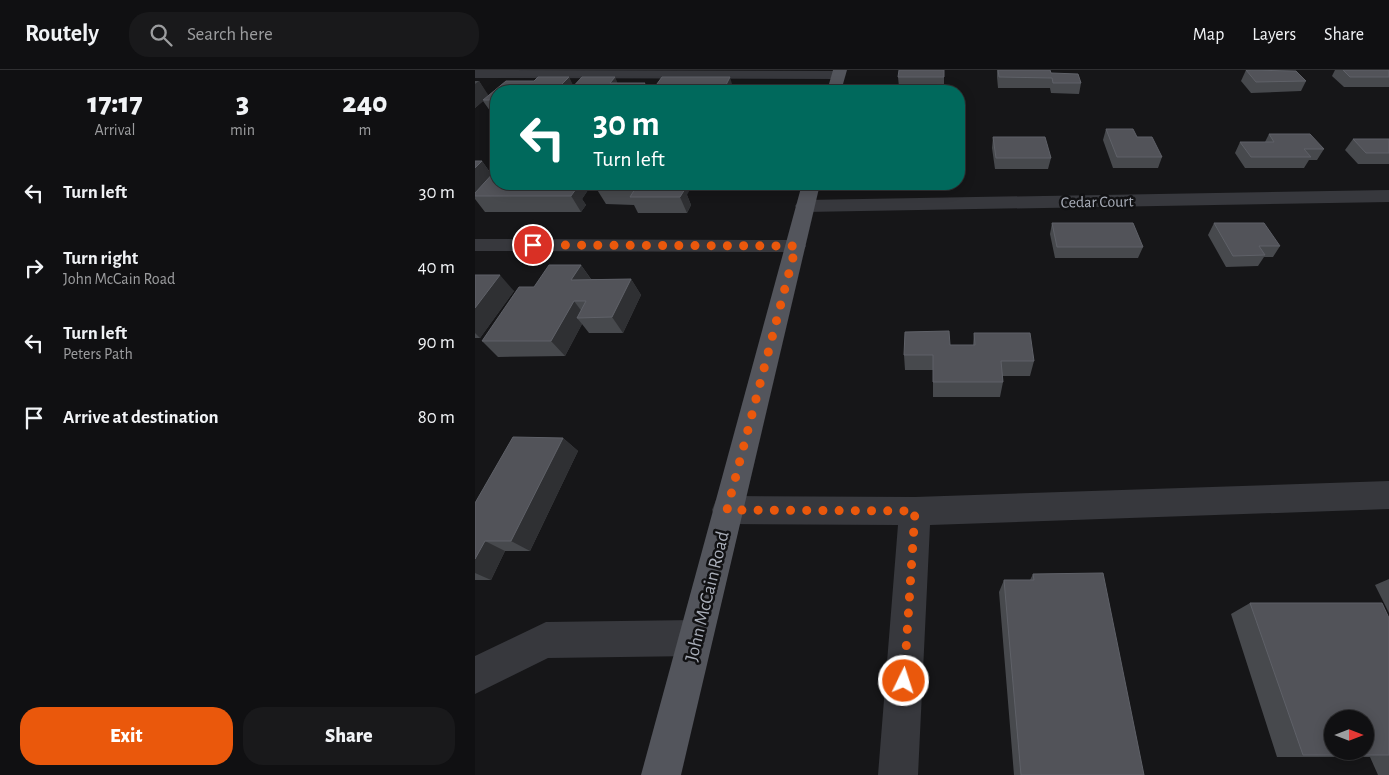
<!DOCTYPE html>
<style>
:root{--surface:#101012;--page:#19191b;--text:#f1f3f6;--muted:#9c9d9f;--line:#303032;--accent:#ea580c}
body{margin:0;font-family:"Alegreya Sans",sans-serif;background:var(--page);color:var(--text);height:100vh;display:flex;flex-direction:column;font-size:19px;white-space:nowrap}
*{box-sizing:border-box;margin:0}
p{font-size:16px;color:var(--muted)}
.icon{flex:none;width:28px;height:28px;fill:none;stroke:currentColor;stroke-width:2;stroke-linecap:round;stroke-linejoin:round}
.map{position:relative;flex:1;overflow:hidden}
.details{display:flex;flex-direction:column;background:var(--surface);width:475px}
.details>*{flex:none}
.top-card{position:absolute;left:15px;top:15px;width:475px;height:105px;border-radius:20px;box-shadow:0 2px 12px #0003,0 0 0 1px var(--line);background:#00695c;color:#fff;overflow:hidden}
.needle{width:32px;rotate:90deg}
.buttons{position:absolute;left:849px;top:640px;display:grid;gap:10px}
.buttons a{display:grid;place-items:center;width:50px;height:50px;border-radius:50%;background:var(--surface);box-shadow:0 2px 12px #0003,0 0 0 1px var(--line);font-size:25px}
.pin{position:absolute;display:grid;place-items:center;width:42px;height:42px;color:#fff;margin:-21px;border:2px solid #fff;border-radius:50%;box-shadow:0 1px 5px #0007}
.me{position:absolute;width:55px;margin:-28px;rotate:4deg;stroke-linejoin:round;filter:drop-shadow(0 0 4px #0008)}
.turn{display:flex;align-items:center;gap:18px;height:105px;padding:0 20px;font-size:22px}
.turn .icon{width:65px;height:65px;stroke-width:2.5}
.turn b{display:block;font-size:35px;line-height:42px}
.eta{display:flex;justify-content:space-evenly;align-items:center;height:85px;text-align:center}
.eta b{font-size:30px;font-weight:800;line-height:35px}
.action{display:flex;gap:10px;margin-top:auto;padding:10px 20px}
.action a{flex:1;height:58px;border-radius:20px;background:var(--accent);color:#fff;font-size:20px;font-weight:800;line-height:58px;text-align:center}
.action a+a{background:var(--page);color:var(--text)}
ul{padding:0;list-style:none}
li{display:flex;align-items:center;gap:15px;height:75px;padding:0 20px}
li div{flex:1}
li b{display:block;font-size:19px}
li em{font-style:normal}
header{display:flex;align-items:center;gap:30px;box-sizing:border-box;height:70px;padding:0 25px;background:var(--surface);border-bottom:1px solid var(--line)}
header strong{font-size:24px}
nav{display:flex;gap:28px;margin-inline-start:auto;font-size:18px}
.search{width:350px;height:45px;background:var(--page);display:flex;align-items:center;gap:12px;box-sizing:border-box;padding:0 18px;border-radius:20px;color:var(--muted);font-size:19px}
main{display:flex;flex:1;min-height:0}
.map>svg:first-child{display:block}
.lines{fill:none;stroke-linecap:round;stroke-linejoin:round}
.minor{fill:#37383d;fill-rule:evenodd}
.major{fill:#53555c;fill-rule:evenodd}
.wall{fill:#47494d}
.shaded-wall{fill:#2f3033}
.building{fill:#525359;stroke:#5f6168;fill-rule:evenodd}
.route{stroke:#ea580c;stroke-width:9;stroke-dasharray:0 16.2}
.labels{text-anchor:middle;stroke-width:5;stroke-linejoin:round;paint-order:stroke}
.far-street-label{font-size:16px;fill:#a8adb8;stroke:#111113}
.street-label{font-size:19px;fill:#a8adb8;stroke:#111113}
</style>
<header>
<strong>Routely</strong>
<div class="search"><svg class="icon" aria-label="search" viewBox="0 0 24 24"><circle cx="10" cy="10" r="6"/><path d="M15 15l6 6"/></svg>Search here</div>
<nav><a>Map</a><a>Layers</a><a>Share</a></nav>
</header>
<main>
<section class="details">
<div class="eta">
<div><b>17:17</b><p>Arrival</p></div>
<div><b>3</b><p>min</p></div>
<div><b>240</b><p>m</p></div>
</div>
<ul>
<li><svg class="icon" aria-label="left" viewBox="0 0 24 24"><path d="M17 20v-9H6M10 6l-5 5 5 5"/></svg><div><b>Turn left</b></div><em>30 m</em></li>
<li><svg class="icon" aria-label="right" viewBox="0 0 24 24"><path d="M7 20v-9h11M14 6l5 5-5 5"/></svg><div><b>Turn right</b><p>John McCain Road</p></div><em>40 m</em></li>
<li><svg class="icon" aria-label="left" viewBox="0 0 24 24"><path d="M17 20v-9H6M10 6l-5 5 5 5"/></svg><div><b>Turn left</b><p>Peters Path</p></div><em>90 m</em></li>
<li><svg class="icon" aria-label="arrive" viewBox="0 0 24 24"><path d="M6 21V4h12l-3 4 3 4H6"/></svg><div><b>Arrive at destination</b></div><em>80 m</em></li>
</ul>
<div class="action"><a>Exit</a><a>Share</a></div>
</section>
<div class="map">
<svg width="914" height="705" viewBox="0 0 914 705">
<rect width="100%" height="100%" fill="#161618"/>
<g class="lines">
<!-- minor -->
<g class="minor">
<path d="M0,0L363,1L368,2L370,5L368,8L363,9L0,8Z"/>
<path d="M914,120V132L330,142L323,140L320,136L323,132L330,130Z"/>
<path d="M0,169L321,170L328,171L331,176L328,181L321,182L0,181Z"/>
<path d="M914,411V439L455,455L443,705H403L423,455L252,454L241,450L237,440L241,430L252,426L440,427Z"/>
<path d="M220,550L233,555L238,568L233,581L220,586L73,588L0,624V586L71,552Z"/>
</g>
<!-- major -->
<g class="major">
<path d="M358,0H372L366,21H352Z"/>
<path d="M327,114H345L206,705H166Z"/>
</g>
</g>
<!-- wall -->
<g class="wall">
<path d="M469,0V17H424L423,7Z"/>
<path d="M522,0H575L576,3L606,13L604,24L576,23L575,18H523L522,7Z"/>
<path d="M771,0L831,11L826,21L776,23L766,11Z"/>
<path d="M860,0H914V17H869L857,6Z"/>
<path d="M63,7H94L98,17L107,7H140L142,13H170L173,21H21V46L18,45L8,31L0,38V11H4L13,26L31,11H59Z"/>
<path d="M187,7L259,21H181L179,18Z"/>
<path d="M631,59L662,67L687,87L683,98H638L628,70Z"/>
<path d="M794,64L849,79L842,90H834L829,98H770L760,83L765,72H790Z"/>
<path d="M518,67L576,88L573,99H520L517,78Z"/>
<path d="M878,69H914V94H883L870,80Z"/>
<path d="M0,91H7L17,105L21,114H117L107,129L111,135L106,142H10L0,129Z"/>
<path d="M125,114L212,125L216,135L212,143H163L159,135L131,134L121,118Z"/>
<path d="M577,153L668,177L663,188H580L575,164Z"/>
<path d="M739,153L805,176L798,187H789L783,196L751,197L733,165Z"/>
<path d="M106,195L116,209H156L166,225L148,263H114L107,254L90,286L23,287L7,271L59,217Z"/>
<path d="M0,205L39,221L5,268H0Z"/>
<path d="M499,263L559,291L555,306H527L528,312L525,327H458V300H430L429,285L475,275H498Z"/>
<path d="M88,368L103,381L55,481H30L16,510H0V433Z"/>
<path d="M558,504L669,705H539L524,522L529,510H555Z"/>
<path d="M914,509V543L900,515Z"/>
<path d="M775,533L914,548V705H903L895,687H802L756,544Z"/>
</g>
<!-- shaded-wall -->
<g class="shaded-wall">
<path d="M94,7L101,21H80Z"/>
<path d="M140,7L146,21L135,13Z"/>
<path d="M255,7L259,21H248Z"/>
<path d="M4,11L14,26L0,38V14Z"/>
<path d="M170,13L173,21H164Z"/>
<path d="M0,91H7L18,107L0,126Z"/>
<path d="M96,114H117L107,129L111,135L106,142L92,119Z"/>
<path d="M203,114H218L212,125L216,135L212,143L205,127L200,119Z"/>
<path d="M106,195L117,211L96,210Z"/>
<path d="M25,205L39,221L5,268L0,263V238Z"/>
<path d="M156,209L166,225L148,263L137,247Z"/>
<path d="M99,231L111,247L102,248L107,254L90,286L76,271Z"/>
<path d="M88,368L103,381L55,481L36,471Z"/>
<path d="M10,471L30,481L16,510L0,503V489Z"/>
</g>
<!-- building -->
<g class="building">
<path d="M424,0H469V7H423Z"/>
<path d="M523,0H575L576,3L603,4L606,13H578L577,8L524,7Z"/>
<path d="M771,0L821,1L831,11L781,12Z"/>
<path d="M868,0H914V7H875Z"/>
<path d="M63,7H94L80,21H21V30H8L31,11H59Z"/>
<path d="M107,7H140L135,13H170L164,21H94Z"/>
<path d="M187,7H255L248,21H196L199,18H179Z"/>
<path d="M631,59H658L662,67H677L687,87H642Z"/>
<path d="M794,64H835L849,79H829L836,87H776L765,72H799Z"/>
<path d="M518,67H570L576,88H521Z"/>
<path d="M878,69H914V83H891Z"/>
<path d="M0,91H7L0,98Z"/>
<path d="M21,100V114H96L92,119H101L96,126H0V123Z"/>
<path d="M125,114H203L200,119H210L205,127H155L160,119L121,118Z"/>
<path d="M577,153H658L668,177H582Z"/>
<path d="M739,153H789L805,176H784L790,185L758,186Z"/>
<path d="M74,195H106L96,210L156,209L137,247L102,248L111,231H99L76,271H7L44,217H59Z"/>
<path d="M0,205H25L0,238Z"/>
<path d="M474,261L475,275H500L499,263H555L559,291H526L528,312H458V285H429L430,262Z"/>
<path d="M38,367L88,368L36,471H10L0,489V433Z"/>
<path d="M628,503L669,705H546L529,510H559L558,504Z"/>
<path d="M775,533H907L914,548V685H828ZM858,649H890V681H858Z"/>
</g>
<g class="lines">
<!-- route -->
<path class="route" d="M58,175L321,176L252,440L440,441L429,611"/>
</g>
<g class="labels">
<!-- far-street labels -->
<g class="far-street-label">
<text transform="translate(622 131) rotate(-1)" y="6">Cedar Court</text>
</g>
<!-- street labels -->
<g class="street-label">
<text transform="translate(231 526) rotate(-76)" y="7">John McCain Road</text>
</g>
</g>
</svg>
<div class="buttons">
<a><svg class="needle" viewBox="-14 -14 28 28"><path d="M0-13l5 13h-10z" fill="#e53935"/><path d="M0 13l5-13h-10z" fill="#9c9d9f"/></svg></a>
</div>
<div class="pin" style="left:58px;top:175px;background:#d93025"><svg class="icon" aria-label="arrive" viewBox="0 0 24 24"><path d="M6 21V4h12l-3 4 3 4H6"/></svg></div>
<svg class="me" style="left:429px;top:611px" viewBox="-20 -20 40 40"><circle r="17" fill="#ea580c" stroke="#fff" stroke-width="3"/><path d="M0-11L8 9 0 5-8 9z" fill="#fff"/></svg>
<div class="top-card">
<div class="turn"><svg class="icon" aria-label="left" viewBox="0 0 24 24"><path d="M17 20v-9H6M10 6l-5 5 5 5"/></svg><div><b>30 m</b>Turn left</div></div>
</div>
</div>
</main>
